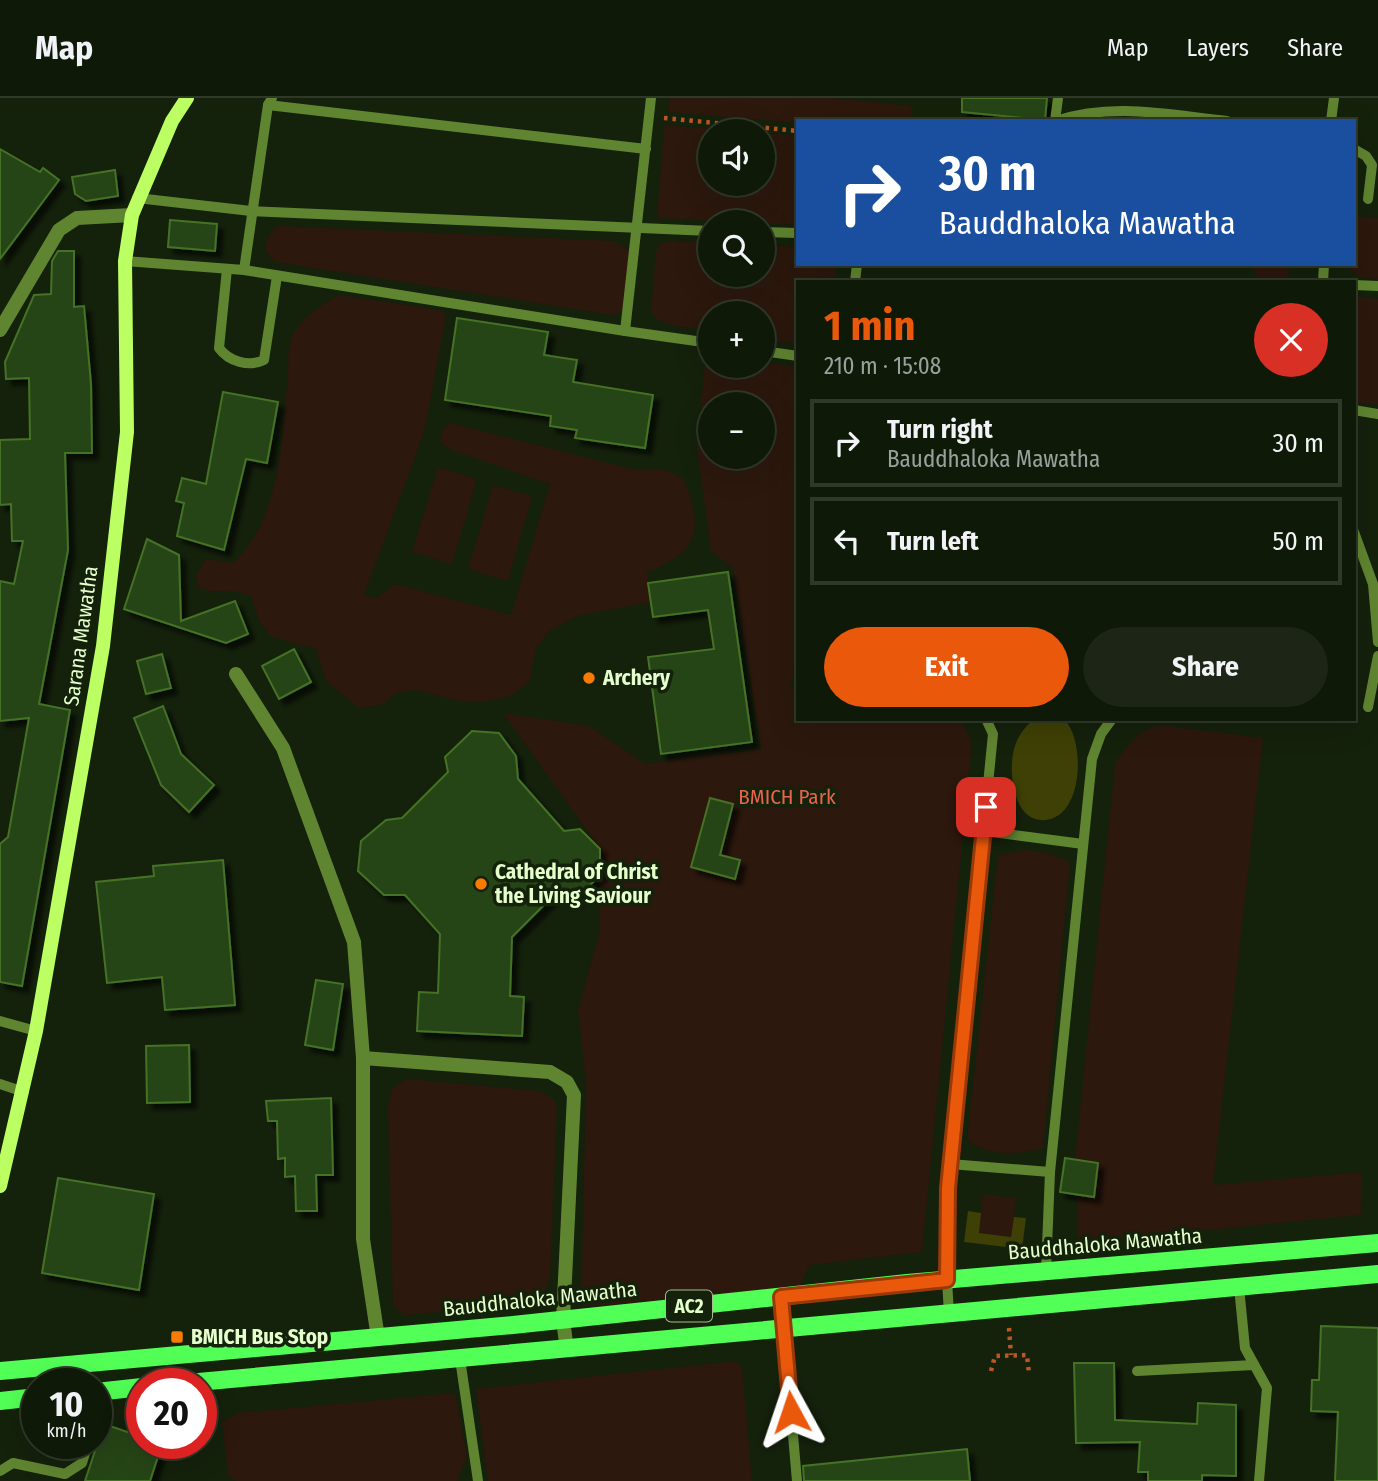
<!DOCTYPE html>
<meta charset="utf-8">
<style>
:root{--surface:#0f1908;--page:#1d2616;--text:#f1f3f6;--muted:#9ba09c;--line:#2f3829;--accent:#ea580c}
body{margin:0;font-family:"Fira Sans Condensed",sans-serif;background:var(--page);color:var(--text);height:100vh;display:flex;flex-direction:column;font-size:26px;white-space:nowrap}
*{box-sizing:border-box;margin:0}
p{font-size:23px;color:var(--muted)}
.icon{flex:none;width:38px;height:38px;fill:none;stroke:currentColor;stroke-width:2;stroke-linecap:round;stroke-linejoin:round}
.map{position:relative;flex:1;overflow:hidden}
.side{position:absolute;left:796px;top:182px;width:560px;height:441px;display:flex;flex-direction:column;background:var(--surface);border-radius:0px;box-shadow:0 7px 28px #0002,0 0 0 2px var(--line)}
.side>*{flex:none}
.banner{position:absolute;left:796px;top:21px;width:560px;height:147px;border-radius:0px;box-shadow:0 7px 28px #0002,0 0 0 2px var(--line);background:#1a4fa0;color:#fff;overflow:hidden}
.tools{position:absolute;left:698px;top:21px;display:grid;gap:14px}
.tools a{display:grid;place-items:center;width:77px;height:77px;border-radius:50%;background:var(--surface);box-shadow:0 7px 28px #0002,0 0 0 2px var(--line);font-size:35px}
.speed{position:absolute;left:21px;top:1270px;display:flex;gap:14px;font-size:35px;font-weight:700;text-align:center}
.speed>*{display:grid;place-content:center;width:91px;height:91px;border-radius:50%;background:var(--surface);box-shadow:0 7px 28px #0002,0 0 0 2px var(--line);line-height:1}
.speed small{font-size:18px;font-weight:400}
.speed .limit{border:10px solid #d22;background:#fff;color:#111}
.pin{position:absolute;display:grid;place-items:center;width:60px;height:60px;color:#fff;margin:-30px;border-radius:14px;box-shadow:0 4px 10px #0006}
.me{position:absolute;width:77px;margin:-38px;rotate:355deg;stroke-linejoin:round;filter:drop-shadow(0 0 5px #0008)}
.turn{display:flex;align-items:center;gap:24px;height:147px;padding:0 28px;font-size:32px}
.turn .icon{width:91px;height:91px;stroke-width:2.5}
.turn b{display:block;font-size:49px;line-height:60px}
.round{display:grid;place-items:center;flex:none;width:74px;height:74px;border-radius:37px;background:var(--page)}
.head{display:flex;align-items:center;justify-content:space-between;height:119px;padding:0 28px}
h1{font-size:42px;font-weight:700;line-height:52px;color:var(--accent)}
.button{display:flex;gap:14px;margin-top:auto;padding:14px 28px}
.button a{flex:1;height:80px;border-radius:42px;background:var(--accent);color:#fff;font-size:28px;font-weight:700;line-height:80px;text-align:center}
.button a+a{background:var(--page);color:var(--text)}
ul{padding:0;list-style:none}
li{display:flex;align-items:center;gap:21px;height:88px;margin:0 14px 10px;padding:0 14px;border:4px solid var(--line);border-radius:0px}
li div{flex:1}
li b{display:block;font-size:26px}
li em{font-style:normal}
header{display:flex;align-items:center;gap:42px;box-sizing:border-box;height:98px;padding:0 35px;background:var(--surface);border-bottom:2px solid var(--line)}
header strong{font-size:33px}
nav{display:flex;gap:38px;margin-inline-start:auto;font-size:24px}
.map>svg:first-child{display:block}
.green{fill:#2c180d;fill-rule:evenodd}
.water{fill:#3e4005}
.building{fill:#284415;stroke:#447225;stroke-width:2;filter:url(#shadow)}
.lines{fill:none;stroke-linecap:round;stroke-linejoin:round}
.path{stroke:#bc5622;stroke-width:4.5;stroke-dasharray:3.5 5;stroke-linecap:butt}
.lane{stroke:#608531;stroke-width:10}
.street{stroke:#608531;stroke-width:14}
.secondary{stroke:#bcff62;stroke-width:14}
.primary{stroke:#52ff56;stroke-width:18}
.route-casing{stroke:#983908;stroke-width:18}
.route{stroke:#ea580c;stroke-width:12}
.poi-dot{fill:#f67b00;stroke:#14210b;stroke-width:2.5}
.labels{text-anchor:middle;stroke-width:7;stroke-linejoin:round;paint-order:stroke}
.shield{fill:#14210b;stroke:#a6bc91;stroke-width:2}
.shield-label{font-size:19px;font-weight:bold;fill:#e4ffcb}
.street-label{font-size:21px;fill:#e4ffcb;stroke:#14210b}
.poi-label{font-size:21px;font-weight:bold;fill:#e4ffcb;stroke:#14210b;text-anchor:start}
.park-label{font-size:21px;fill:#ea644c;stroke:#14210b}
</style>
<header>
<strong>Map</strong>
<nav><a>Map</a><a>Layers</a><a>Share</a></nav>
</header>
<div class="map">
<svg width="1378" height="1383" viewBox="0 0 1378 1383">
<defs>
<filter id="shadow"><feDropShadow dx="6" dy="6" stdDeviation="2" flood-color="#0009"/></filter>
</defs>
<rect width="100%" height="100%" fill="#14210b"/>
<!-- green -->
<g class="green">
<path d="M669,0H832L912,8L911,23H798V25L668,14Z"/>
<path d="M664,27L740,33H710V86H763V35L798,38V127L657,120Z"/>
<path d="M1355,118L1378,120V181L1360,179L1344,166H1354Z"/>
<path d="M281,128L614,143L631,153L624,213L613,217L275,164L265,153C267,140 268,133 281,128Z"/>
<path d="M669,143L710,145V177H763V147L798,149V166H836L835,184H798V246L763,241V215H710V232C693,229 658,231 651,212L656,154L660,146Z"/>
<path d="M1252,166H1289L1288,184H1258Z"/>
<path d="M339,197L441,212L446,217L424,335L364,497L377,500L395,486L511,517L550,386L452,352L440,344L442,332L450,325L635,372H666L683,380C704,429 700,455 647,474L651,504L577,518L548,534L536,551L529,584L511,598L487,603H458L416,592L396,595L384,606L359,610L326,583L316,551L270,538L259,522L251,498C233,489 216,498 198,489L196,477L206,461L233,465C282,418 282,340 288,277C289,265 287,244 294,234C305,218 322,205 339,197Z"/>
<path d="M1354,199L1378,201V306L1355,305Z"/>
<path d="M706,255L710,256V268H763V264L798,269V536L791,592L798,593V621H960L972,645L922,1154L809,1167L799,1190L581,1209L586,985L578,913L600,831V751L503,615L589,628L645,666L761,651L733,470L711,453L697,350ZM710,306H763V359H710Z"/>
<path d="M438,369L477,381L452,466L412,454Z"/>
<path d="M493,387L532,398L508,483L468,471Z"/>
<path d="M1160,627L1263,640L1213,1087L1362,1074L1361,1117L1106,1142L1086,1143L1078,1139V1097L1094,1098L1098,1066L1075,1062L1115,665C1128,646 1137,633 1160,627Z"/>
<path d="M1027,752L1048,755L1070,764L1043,1050C1017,1057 989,1059 967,1042L998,757Z"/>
<path d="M406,981L540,993L554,1001L557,1010L550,1181L542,1197L529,1206L405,1217L397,1212L393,1204L388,1009L391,992Z"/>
<path d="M983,1096L1016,1100L1012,1139L978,1135Z"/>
<path d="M736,1263L742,1268L752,1383H488L476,1291Z"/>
<path d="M455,1295L467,1359L457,1383H236L228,1377L222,1324L238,1315Z"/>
</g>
<!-- water -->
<g class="water">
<path d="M1033,621H1064C1087,644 1083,726 1040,722C1011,719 1008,668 1015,648C1018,637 1026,629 1033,621Z"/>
<path d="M968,1113L981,1115L979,1135L1011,1139L1014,1119L1026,1120L1022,1151L964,1144Z"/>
</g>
<!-- building -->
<g class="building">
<path d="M962,0H1047L1045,22L962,14Z"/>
<path d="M0,51L40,74L43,70L59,82L0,161Z"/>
<path d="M115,72L118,98L86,103L75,96L72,79Z"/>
<path d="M170,122L217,126L215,153L168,149Z"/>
<path d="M58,153H74V209L84,208L91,286L92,355H65L68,452L39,606L70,612L22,888L0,884V746L8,739L29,620L0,623V483L14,486L23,443H12L11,406L0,407V342L30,341L29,280L6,281L5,264L34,197L51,196L52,163Z"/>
<path d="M457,220L548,234L544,257L577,262L573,284L653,297L645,350L575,340L577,332L550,328L551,318L445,302Z"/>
<path d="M223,294L278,304L267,365L246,361L224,452L177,438L184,405L176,403L182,380L206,386Z"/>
<path d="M147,441L179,457L181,523L235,503L248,536L226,545L124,511Z"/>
<path d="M728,474L752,644L661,656L648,559L714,551L708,512L653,519L648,485Z"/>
<path d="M294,551L311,584L279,601L262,568Z"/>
<path d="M162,556L171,590L146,596L137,563Z"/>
<path d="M163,608L181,656L214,687L189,714L161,687L134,620Z"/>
<path d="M472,633L499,635L516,658L518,681L564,733L580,731L600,751V777L574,803L557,794L512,839L510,898L524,899L522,938L417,933L419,894L438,895L440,836L405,797H384L358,773L361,743L386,722L402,720L448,674L445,659Z"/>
<path d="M710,700L733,706L720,757L740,762L735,781L691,769Z"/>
<path d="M223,762L235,907L165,912L162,879L107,885L96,784L154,778L153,768Z"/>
<path d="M316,882L343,886L333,952L305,947Z"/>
<path d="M189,947L190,1004L147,1005L146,948Z"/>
<path d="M331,1000L333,1077H316L317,1113H296L295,1078L285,1079V1060L278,1061L277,1023H268L266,1003Z"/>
<path d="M1065,1060L1098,1065L1094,1099L1060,1094Z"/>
<path d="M58,1080L154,1096L139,1192L42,1175Z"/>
<path d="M1321,1228L1378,1230V1383H1335L1338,1314L1311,1313L1312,1282H1319Z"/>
<path d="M1074,1265H1114L1115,1322L1197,1326L1198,1305L1236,1307V1378L1202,1377V1383H1148V1374H1138L1140,1344L1076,1345Z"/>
<path d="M104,1326L142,1339V1346H162L150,1383H85Z"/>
<path d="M967,1351L970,1383H804L803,1368Z"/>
</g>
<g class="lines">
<!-- path -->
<g class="path">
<path d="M664,20L798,33"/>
<path d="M1294,184L1309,183"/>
<path d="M1009,1230L1011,1257"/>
<path d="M991,1273L995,1258L1027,1257L1029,1276"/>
</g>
<!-- lane -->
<g class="lane">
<path d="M651,0L625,233L710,245"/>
<path d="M268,7L646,51"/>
<path d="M1055,23L1058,0"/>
<path d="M1056,23C1113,4 1169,17 1227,23"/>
<path d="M1331,23L1334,0"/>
<path d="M1354,51L1366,58L1372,67L1368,101"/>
<path d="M137,100L251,113L710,133"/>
<path d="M763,134L798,135"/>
<path d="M125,163L244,172L625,233"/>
<path d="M227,171L219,250C229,264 249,269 264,262L277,178"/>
<path d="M244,172L268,7L272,0"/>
<path d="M855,184L857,166"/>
<path d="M1323,184L1324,166"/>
<path d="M1354,187L1378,188"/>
<path d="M763,253L798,258"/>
<path d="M1354,312L1378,316"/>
<path d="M1354,434L1373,486L1378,544"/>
<path d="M1368,609L1378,558"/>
<path d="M984,733L1083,746"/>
<path d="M0,923L36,933"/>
<path d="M0,986L24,994"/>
<path d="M950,1066L1050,1074"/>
<path d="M1046,1174L1050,1074L1092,661L1101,636L1112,621"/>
<path d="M1239,1189L1245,1250L1267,1290L1259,1383"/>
<path d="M781,1199L797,1383"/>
<path d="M949,1216L947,1182L948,1090L993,636L986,621"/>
<path d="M460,1261L478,1383"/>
<path d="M1137,1273L1254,1267"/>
<path d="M0,1373L13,1365L65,1376L82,1365L88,1346"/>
</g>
<!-- street -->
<g class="street">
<path d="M0,232L59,132L77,120L132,117"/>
<path d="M236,576L283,650L354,844L363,960V1141L378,1240"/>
<path d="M363,960L550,974L567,984L574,997L563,1222L567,1252"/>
</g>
<!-- secondary -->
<path class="secondary" d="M0,1088L36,933L103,548L127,334L125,163L132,117L172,23L187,0"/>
<!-- primary -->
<g class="primary">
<path d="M0,1273L513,1227L907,1185L1378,1145"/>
<path d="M176,1286L1378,1176"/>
<path d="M96,1294L142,1289"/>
<path d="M0,1303L37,1299"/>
</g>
</g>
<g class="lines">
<defs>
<path id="route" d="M791,1314L781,1199L947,1182L948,1090L986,709"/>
</defs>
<!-- route casing -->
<use href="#route" class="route-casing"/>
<!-- route -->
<use href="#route" class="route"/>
</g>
<!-- markers -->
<g class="poi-dot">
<circle cx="589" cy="580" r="7"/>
<circle cx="481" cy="786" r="7"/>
<rect x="170" y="1232" width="14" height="14" rx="3.5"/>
</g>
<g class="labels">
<!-- shield labels -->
<rect class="shield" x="666" y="1192.5" width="46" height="31" rx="5"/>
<g class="shield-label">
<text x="689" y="1215">AC2</text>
</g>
<!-- street labels -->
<g class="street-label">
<text transform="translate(81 538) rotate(-82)" y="7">Sarana Mawatha</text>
<text transform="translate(1105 1146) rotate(-5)" y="7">Bauddhaloka Mawatha</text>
<text transform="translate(540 1201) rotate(-6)" y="7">Bauddhaloka Mawatha</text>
</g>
<!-- poi labels -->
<g class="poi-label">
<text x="603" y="587">Archery</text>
<text x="495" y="781">Cathedral of Christ<tspan x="495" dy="24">the Living Saviour</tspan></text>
<text x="191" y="1246">BMICH Bus Stop</text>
</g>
<!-- park labels -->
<g class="park-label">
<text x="787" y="706">BMICH Park</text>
</g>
</g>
</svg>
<div class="tools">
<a><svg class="icon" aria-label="sound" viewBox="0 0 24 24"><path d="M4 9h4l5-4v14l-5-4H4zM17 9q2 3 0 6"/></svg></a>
<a><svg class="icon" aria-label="search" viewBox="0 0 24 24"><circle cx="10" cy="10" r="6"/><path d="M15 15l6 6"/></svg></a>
<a>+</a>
<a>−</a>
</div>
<div class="speed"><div>10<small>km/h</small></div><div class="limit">20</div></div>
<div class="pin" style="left:986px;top:709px;background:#d93025"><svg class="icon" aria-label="arrive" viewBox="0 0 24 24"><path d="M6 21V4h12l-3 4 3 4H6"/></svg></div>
<svg class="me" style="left:791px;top:1314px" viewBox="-20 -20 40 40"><path d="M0-17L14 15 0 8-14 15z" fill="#ea580c" stroke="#fff" stroke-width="4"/></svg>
<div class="banner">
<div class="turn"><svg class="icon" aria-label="right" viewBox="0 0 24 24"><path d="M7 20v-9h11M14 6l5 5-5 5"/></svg><div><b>30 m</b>Bauddhaloka Mawatha</div></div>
</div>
<section class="side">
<div class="head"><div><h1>1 min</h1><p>210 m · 15:08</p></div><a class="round" style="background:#d93025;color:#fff"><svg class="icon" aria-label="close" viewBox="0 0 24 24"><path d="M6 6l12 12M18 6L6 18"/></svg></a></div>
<ul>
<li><svg class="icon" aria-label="right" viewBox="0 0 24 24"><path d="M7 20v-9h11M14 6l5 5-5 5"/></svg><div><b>Turn right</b><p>Bauddhaloka Mawatha</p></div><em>30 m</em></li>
<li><svg class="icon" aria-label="left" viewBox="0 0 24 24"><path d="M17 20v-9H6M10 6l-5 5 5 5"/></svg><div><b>Turn left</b></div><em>50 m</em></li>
</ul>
<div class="button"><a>Exit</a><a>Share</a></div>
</section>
</div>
